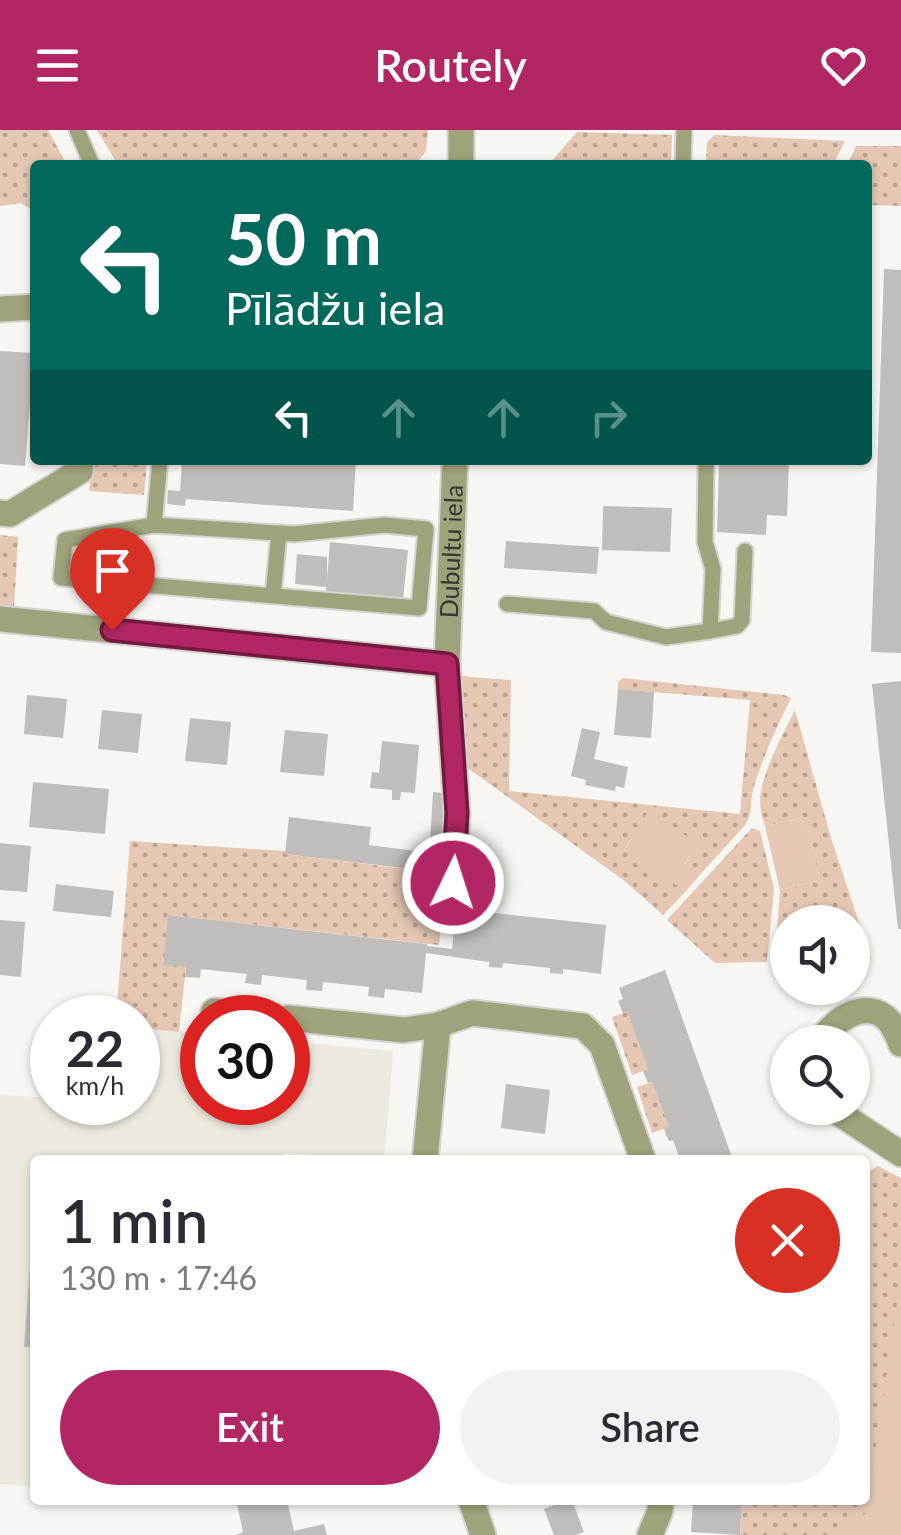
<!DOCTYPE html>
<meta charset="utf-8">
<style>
:root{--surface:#fff;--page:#f2f2f3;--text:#2b2b33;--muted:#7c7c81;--accent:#b22763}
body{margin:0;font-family:Lato,sans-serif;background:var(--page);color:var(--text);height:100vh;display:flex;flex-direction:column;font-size:38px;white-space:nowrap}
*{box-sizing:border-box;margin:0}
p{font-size:32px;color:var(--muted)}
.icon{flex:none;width:55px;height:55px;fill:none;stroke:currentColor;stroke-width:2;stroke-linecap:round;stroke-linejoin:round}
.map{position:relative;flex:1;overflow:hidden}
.drawer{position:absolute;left:30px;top:1025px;width:840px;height:350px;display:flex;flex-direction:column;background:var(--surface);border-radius:10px;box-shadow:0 2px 8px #0004}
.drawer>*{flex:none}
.guide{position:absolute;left:30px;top:30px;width:842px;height:305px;border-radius:10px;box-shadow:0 2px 8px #0004;background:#00695c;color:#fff;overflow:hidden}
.fabs{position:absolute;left:770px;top:775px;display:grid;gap:20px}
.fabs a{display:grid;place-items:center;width:100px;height:100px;border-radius:50%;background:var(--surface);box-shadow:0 2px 8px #0004;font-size:50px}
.speed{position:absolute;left:30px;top:865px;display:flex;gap:20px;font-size:50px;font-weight:700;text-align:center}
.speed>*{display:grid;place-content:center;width:130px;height:130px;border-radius:50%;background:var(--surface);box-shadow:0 2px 8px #0004;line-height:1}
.speed small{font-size:25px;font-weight:400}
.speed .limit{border:15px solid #d22;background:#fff;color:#111}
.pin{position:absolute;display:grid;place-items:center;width:85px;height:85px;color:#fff;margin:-102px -42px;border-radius:50% 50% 50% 0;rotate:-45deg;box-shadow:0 0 10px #0007}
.pin .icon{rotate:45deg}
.me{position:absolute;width:110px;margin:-55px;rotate:4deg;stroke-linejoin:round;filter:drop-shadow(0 0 8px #0008)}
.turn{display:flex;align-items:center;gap:35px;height:210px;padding:0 30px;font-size:45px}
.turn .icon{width:130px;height:130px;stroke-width:2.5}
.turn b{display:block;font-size:70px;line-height:85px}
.lanes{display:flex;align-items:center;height:95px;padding:0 30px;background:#0003;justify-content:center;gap:50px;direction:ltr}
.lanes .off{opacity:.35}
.round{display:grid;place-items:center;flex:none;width:105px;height:105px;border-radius:52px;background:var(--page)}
.overview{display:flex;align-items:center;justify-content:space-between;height:170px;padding:0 30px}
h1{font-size:60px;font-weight:600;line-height:75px}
.cta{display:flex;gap:20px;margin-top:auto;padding:20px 30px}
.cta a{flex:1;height:115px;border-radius:60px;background:var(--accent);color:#fff;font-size:40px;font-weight:600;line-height:115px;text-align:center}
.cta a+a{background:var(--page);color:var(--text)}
header{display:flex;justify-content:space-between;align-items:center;height:130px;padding:0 30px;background:var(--accent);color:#fff;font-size:45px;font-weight:600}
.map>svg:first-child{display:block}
.built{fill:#ede9de}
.grass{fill:url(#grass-dots)}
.green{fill:#e5c7b4}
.building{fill:#c0bdba}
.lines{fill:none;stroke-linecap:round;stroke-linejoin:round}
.service-casing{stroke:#d4d3d0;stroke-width:19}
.minor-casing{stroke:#d4d3d0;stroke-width:29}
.service{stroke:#a0a27b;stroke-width:15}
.minor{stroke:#a0a27b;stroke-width:25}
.route-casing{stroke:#741940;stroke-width:25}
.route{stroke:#b22763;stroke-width:18}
.labels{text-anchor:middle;stroke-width:8;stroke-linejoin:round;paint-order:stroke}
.street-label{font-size:25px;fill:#363634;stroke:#fff}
</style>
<header><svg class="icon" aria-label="menu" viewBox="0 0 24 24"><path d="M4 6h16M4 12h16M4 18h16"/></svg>Routely<svg class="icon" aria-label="heart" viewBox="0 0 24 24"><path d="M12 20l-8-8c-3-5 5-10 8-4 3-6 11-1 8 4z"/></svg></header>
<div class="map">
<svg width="901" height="1405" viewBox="0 0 901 1405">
<defs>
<pattern id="grass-dots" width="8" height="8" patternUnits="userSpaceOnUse" patternTransform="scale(2.5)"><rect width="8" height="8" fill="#e5c7b4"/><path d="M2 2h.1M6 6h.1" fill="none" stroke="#baa293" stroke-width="1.8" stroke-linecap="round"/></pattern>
</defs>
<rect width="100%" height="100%" fill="#f7f6f2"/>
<!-- built -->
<path class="built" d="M142,898L202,904V972H288V911L392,921L393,926L384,1030L284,1023L283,1030H35V1357L0,1354V965L52,968V972H140Z"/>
<!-- grass -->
<g class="grass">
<path d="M0,0H48L67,35H35V82L21,73L0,76Z"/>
<path d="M97,0H428L426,21L415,35H118Z"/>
<path d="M577,2L672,5L671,35H548Z"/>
<path d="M715,5L845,11L833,35H706L707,12Z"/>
<path d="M856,16H901V76L868,75V35H847Z"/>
<path d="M92,330H147L144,365L89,361Z"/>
<path d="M0,405L18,407L14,479L0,477Z"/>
<path d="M458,546L511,550L509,661L740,684L750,570L618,559V552L623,548L784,565L791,568C776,598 764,625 754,656C749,672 754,679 746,694L699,746L684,735L698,714L649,682L624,720L686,761L663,785L626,752L465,636Z"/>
<path d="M795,580L831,708L871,829L853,830L852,792H788L787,832H775L780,760L820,750L805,687L765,696C763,689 760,680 760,672C759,648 784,602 795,580Z"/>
<path d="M752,698L760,701L774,759L767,832L715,833L667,790Z"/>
<path d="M130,711L285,721V724L447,744L439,815L169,785L163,834L186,837L179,902L138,898V888H116Z"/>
<path d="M627,882L648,939L632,945L612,887Z"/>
<path d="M652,952L669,997L652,1003L637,957Z"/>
<path d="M878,1036L901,1048V1287L868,1405H740L742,1370H865V1044Z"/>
</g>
<!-- green -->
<g class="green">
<path d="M648,681L699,714L684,734L699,746L686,761L624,721Z"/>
<path d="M805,687L820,750L780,760L765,696Z"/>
<path d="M901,1146V1405H828L866,1383Z"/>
</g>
<!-- building -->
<g class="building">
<path d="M884,139L901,140V523L871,522Z"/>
<path d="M0,221L34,223L25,336L0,334Z"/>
<path d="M182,330H356L353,381L186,369L185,376L167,374L168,360L180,361Z"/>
<path d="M687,330H789L787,386L767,385L766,405L717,402L719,335L687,333Z"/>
<path d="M603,376L672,378L670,422L602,420Z"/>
<path d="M506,411L599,417L597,444L504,438Z"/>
<path d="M330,412L408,420L403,469L326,461V457L295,454L297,424L327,427V449Z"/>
<path d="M901,551V799H898L872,554Z"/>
<path d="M618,559L654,562L651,608L614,605Z"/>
<path d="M27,565L67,569L63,608L24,604Z"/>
<path d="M102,580L142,584L138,623L98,619Z"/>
<path d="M190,588L231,592L227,635L185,631Z"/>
<path d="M582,598L600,602L594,629L628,637L624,658L616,656L615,661L585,655L586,650L571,646Z"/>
<path d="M285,600L328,604L324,646L280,642Z"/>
<path d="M382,611L419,615L415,663L401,662L400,670H392V660L370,658L372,642L379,643Z"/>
<path d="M33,652L109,659L105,704L29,697Z"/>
<path d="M433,662L445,663L443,713H430Z"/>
<path d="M289,687L371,697L369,715L438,724L436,742L285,724Z"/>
<path d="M0,713L31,716L27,762L0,760Z"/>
<path d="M56,754L114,761L111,787L53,781Z"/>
<path d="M456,779L606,795L601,844L563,839V844L550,843V838L503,833L502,838L489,837V832L426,823L422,863L385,859L384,868L368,866L369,857L323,852L322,861L306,860L307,850L262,845L261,855L245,853L247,844L201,839L200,848L185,847L186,837L163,835L168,785L427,814V816L452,819Z"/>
<path d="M0,790L25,792L21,847L0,845Z"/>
<path d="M665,840L733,1030H680L673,1010L669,1011L666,1005L664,998L669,997L652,952L648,953L643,941L648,939L627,882L623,883L618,871L623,869L619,858Z"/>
<path d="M49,905H52V947L45,946Z"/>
<path d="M506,954L550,960L545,1004L501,998Z"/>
<path d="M32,1109H35V1217H24Z"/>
<path d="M236,1370H287L294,1401L324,1394L327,1405H236L243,1402Z"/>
<path d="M568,1370H572L584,1402L576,1405H554L544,1379Z"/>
<path d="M693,1370H742L740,1405L691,1402Z"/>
</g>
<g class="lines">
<defs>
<g id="service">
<path d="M77,0L92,35"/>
<path d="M683,35L684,0"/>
<path d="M154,395L294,404L385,395L426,399L419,478L61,448L65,410Z"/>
<path d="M154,395L160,330"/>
<path d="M273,465L279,403"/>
<path d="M507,474L594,481L606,492L666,507L710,501L713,439L705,412L706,334"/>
<path d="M710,501L737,496L742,490L745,421"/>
</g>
<g id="minor">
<path d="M461,35V0"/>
<path d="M0,179L35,177"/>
<path d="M0,383L10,384L80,341L81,330"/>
<path d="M0,489L447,534"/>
<path id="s1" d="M453,753L457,683L447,534L455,330"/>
<path d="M214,881L278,888"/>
<path d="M288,888L404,900L438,895L472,883L583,896L602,915L643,1030"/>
<path d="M820,912C832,891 867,866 889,891C894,897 898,906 901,914"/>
<path d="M831,978L901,1024"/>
<path d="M425,1030L438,895"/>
<path d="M471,1370L483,1405"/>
<path d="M650,1405L660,1381L661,1370"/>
</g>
</defs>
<!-- service casing -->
<use href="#service" class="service-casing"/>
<!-- minor casing -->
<use href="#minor" class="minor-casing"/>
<!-- service -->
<use href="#service" class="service"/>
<!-- minor -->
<use href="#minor" class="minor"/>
</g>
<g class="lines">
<defs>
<path id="route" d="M112,500L447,534L457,683L453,753"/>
</defs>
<!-- route casing -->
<use href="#route" class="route-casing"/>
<!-- route -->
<use href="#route" class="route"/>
</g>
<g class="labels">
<!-- street labels -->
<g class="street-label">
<text dy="9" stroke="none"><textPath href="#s1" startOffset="332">Dubultu iela</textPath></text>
</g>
</g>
</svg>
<div class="fabs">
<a><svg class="icon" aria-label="sound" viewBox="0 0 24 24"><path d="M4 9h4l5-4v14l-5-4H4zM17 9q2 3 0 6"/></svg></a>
<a><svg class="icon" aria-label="search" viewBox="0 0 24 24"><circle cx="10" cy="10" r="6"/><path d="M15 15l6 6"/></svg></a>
</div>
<div class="speed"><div>22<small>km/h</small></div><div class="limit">30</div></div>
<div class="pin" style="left:112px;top:500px;background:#d93025"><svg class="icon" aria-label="arrive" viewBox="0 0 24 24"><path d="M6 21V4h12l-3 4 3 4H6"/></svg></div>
<svg class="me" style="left:453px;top:753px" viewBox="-20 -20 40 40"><circle r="17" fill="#b22763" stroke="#fff" stroke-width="3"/><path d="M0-11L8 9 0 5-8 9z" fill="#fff"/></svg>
<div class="guide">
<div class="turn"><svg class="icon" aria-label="left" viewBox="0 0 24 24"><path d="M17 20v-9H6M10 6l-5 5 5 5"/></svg><div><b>50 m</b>Pīlādžu iela</div></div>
<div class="lanes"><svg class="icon" aria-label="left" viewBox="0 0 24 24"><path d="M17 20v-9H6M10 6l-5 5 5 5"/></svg><svg class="icon off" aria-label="ahead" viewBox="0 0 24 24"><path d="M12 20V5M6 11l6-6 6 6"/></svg><svg class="icon off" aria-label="ahead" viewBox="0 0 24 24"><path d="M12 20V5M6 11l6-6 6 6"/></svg><svg class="icon off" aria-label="right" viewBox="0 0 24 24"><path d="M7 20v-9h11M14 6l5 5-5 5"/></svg></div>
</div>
<section class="drawer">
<div class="overview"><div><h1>1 min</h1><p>130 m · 17:46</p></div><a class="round" style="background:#d93025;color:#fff"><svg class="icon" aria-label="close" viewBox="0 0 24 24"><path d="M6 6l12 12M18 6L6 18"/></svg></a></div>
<div class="cta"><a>Exit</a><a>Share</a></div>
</section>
</div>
